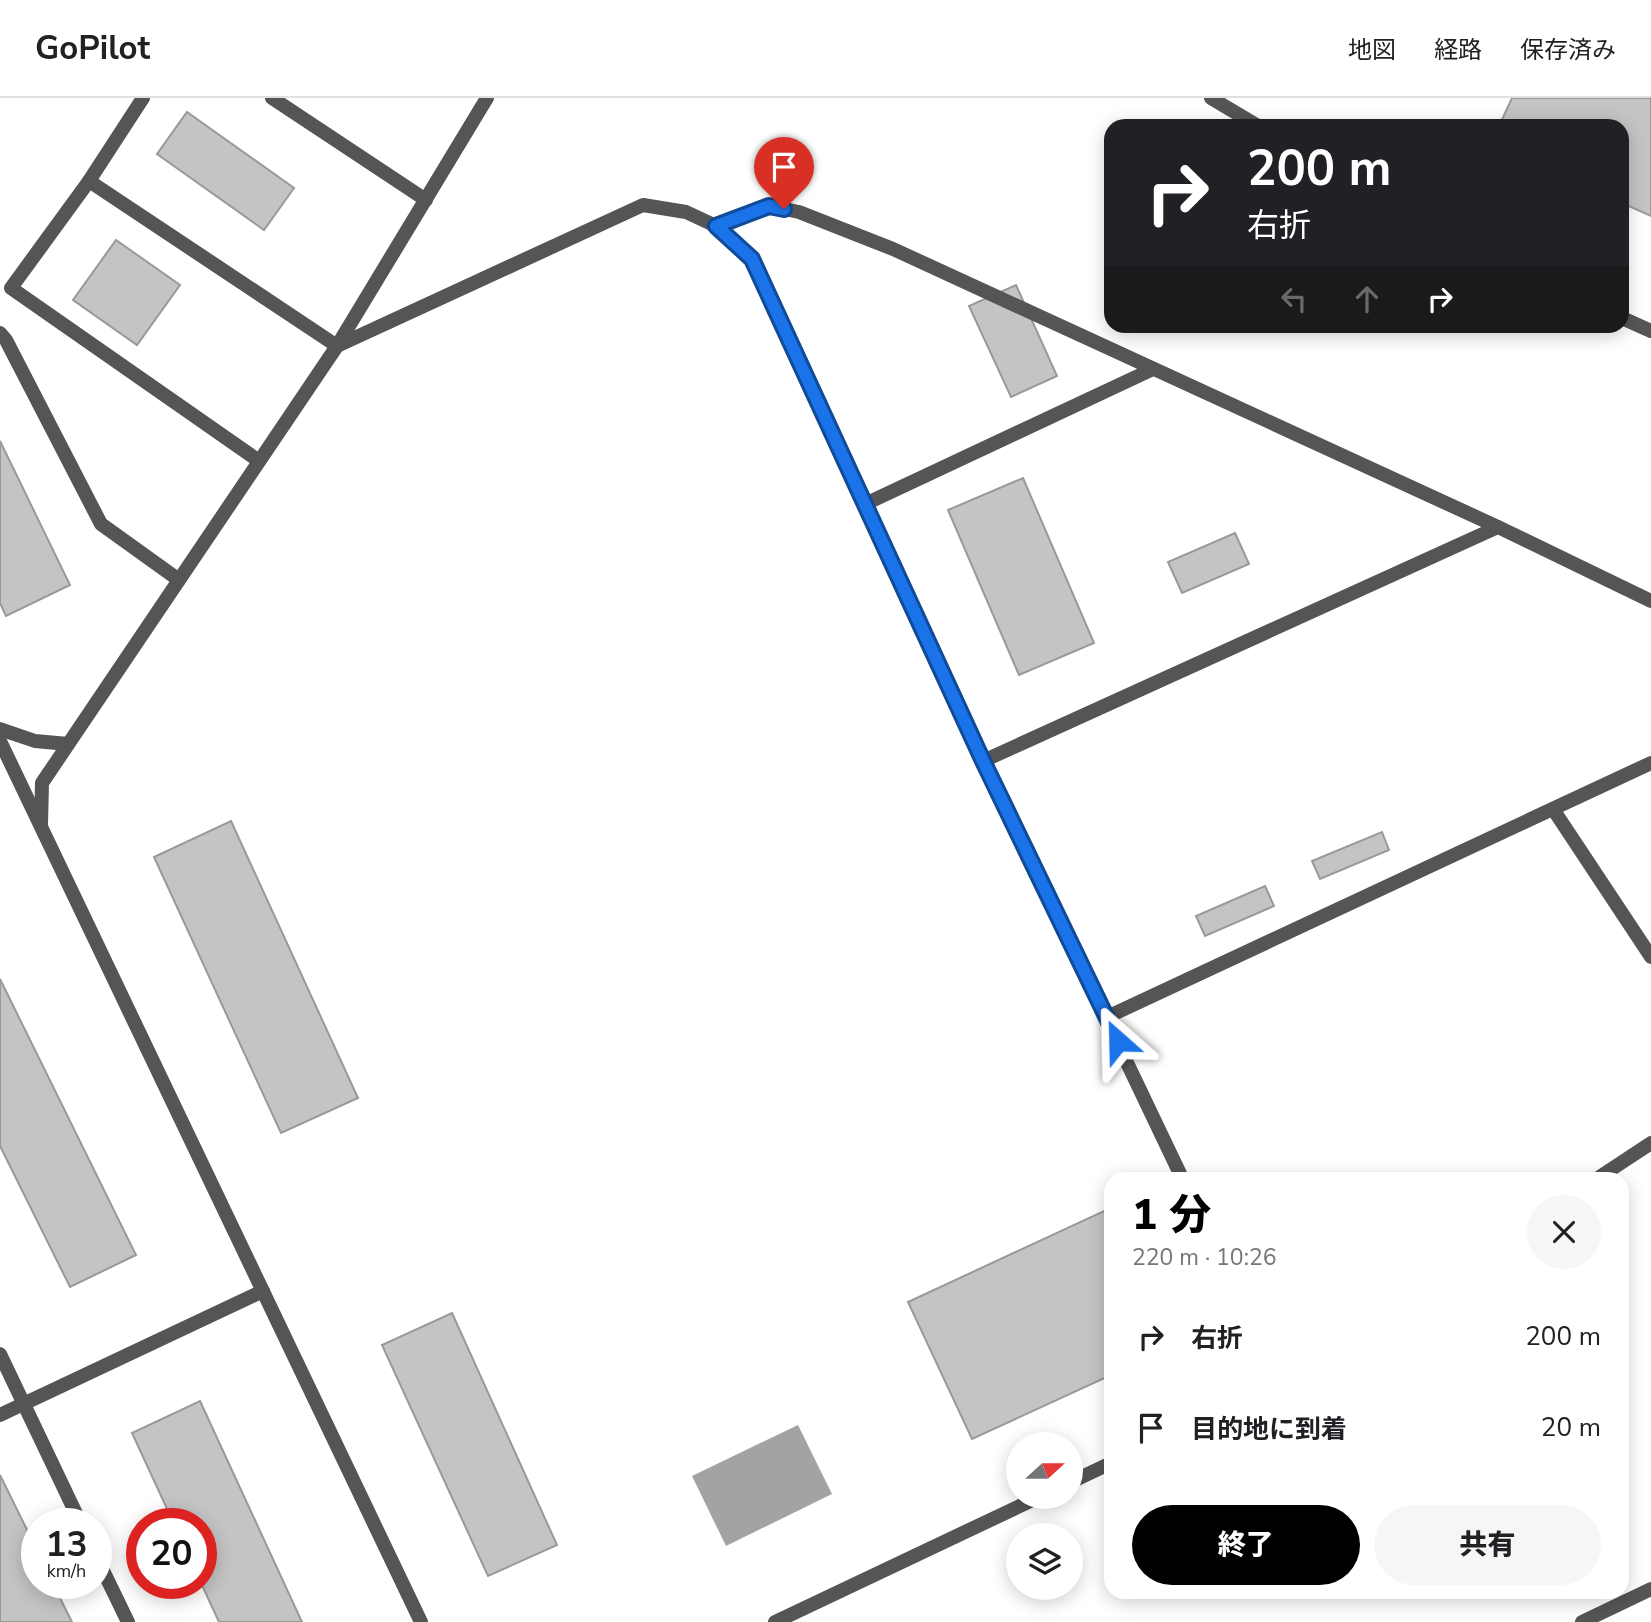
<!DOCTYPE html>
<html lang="ja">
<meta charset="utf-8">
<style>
:root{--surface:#fff;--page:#f6f6f6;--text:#202124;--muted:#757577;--line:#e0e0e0;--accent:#000}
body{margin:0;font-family:"Nunito Sans","Noto Sans JP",sans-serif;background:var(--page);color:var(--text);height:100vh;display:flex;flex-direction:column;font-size:26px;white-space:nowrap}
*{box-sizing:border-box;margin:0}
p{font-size:23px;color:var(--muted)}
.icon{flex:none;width:38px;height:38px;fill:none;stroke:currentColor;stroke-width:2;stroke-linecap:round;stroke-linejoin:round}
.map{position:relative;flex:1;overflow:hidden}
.panel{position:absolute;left:1104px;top:1074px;width:525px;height:427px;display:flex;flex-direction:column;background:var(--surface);border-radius:21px;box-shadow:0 4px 18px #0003}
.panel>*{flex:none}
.guide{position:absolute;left:1104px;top:21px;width:525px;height:214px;border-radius:21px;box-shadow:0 4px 18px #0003;background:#202124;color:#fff;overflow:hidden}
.needle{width:46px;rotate:69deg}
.fabs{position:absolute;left:1006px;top:1334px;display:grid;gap:14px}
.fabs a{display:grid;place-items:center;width:77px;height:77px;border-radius:50%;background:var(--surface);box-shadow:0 4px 18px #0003;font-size:35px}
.speed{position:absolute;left:21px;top:1410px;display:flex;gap:14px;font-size:35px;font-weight:700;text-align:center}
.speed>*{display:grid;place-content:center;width:91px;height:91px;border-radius:50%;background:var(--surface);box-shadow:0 4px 18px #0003;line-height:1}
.speed small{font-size:18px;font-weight:400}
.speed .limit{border:10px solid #d22;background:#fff;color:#111}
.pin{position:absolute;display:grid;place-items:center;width:60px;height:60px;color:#fff;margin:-72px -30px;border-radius:50% 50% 50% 0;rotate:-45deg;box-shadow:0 0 7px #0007}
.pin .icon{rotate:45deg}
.me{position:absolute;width:77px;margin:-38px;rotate:335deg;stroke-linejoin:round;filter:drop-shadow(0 0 5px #0008)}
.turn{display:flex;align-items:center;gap:24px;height:147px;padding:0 28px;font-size:32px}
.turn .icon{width:91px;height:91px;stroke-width:2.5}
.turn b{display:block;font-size:49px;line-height:60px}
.lanes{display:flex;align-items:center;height:66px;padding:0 28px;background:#0003;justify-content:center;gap:35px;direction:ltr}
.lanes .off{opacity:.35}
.round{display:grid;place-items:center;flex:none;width:74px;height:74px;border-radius:37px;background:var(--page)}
.head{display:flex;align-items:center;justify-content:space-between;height:119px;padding:0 28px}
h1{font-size:42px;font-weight:800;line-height:52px;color:var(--accent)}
.action{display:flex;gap:14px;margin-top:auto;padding:14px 28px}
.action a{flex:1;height:80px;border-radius:42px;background:var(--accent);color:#fff;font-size:28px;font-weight:800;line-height:80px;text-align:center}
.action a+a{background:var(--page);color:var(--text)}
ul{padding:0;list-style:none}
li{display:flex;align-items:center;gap:21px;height:91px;padding:0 28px}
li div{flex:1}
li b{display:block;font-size:26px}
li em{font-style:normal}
header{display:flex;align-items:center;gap:42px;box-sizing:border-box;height:98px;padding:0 35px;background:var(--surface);border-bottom:2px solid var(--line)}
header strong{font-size:33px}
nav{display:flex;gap:38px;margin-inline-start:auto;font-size:24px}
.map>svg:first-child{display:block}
.water{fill:#a3a3a3}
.building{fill:#c4c4c4;stroke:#999;stroke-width:2}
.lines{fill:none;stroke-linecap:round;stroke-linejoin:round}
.lane{stroke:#555;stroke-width:14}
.route-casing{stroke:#114b97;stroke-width:18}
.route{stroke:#1a73e8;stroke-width:12}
</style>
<header>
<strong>GoPilot</strong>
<nav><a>地図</a><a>経路</a><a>保存済み</a></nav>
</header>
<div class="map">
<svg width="1651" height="1524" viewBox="0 0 1651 1524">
<rect width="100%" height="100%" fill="#fff"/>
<!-- water -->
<path class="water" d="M798,1327L832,1396L726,1448L692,1378Z"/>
<!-- building -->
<g class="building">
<path d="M1512,0H1651V118L1622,105V28H1499Z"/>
<path d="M187,14L294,90L264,132L157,56Z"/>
<path d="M116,142L180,187L137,247L73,202Z"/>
<path d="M1016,187L1057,278L1011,299L969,208Z"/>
<path d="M0,343L70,487L6,518L0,505Z"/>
<path d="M1023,380L1094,545L1019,577L948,412Z"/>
<path d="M1235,435L1249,466L1182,495L1168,464Z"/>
<path d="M231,723L358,1000L281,1035L154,759Z"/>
<path d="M1382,734L1389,752L1320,781L1312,763Z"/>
<path d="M1265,788L1274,808L1205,838L1196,818Z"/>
<path d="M0,881L136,1157L70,1189L0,1048Z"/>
<path d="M1104,1113L1111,1129V1277L972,1341L908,1204Z"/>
<path d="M452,1215L557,1447L488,1478L382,1247Z"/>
<path d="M200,1303L302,1524H219L201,1485V1426H174L132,1335Z"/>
<path d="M0,1377L37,1452V1486H53L72,1524H0Z"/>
</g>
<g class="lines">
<!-- lane -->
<g class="lane">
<path d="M272,0L426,102"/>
<path d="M1211,0L1258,28"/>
<path d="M89,83L143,0"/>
<path d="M716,128L769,108L799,114L893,151L1498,429L1651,503"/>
<path d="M1622,220L1651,233"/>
<path d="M0,235L6,242L101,426L179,482"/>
<path d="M337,248L643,107L686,114L716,128L752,161L983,663L1183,1082"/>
<path d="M259,363L11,190L89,83L337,248"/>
<path d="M865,406L1153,271"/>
<path d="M0,631L35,643L68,646"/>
<path d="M0,643L421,1524"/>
<path d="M983,663L1498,429"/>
<path d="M1553,711L1651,859"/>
<path d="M41,726L42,685L337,248L487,0"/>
<path d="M1107,919L1651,665"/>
<path d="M1595,1082L1651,1045"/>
<path d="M0,1256L81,1426"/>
<path d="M0,1317L263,1193"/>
<path d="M1071,1384L1111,1365"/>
<path d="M96,1458L128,1524"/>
<path d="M775,1524L1041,1398"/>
<path d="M1582,1524L1651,1491"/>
</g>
</g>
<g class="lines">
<defs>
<path id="route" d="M784,111L769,108L716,128L752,161L983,663L1118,943"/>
</defs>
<!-- route casing -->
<use href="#route" class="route-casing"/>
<!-- route -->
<use href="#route" class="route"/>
</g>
</svg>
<div class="fabs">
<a><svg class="needle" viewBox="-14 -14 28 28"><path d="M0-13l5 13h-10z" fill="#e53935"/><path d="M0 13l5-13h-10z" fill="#757577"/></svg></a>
<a><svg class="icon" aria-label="layers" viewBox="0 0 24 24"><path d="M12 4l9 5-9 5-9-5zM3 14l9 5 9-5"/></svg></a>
</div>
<div class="speed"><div>13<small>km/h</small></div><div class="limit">20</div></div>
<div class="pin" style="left:784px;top:111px;background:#d93025"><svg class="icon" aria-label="arrive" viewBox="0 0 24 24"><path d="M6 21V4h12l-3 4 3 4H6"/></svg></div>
<svg class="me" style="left:1118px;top:943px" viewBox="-20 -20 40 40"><path d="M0-17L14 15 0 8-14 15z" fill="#1a73e8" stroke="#fff" stroke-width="4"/></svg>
<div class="guide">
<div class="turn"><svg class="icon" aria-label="right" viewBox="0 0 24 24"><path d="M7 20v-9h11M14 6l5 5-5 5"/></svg><div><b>200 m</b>右折</div></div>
<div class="lanes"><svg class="icon off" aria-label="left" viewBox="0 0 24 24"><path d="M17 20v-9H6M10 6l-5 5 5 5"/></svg><svg class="icon off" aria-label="ahead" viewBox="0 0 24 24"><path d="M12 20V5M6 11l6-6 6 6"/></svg><svg class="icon" aria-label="right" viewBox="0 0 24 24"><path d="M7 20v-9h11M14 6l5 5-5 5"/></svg></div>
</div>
<section class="panel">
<div class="head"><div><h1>1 分</h1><p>220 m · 10:26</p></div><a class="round"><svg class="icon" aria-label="close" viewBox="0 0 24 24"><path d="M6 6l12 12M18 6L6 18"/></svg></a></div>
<ul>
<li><svg class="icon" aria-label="right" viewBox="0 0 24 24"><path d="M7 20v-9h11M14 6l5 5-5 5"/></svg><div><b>右折</b></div><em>200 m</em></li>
<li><svg class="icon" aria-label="arrive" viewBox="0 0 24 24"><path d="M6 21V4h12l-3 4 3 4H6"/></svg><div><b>目的地に到着</b></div><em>20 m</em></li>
</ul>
<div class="action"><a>終了</a><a>共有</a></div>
</section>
</div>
